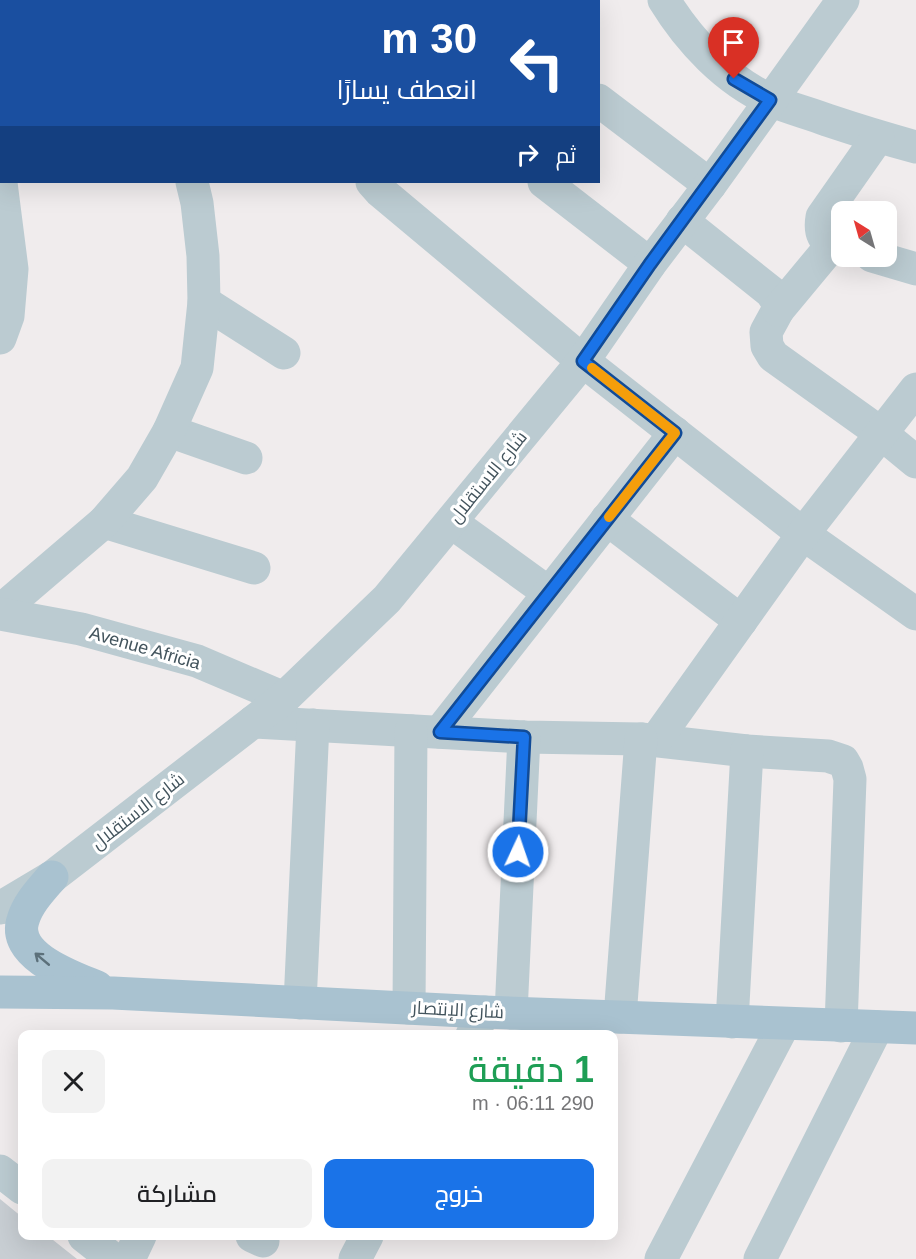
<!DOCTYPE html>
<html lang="ar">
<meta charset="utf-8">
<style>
:root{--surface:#fff;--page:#f2f2f2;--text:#202124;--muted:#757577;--accent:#1a73e8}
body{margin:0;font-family:Arial,Cairo,sans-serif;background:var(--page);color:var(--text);direction:rtl;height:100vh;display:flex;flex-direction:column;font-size:22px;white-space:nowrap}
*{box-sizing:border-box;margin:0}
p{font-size:20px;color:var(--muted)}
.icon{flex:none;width:33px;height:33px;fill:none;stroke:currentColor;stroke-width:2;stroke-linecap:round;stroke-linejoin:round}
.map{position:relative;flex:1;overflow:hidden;direction:ltr}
.details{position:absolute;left:18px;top:1030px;width:600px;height:210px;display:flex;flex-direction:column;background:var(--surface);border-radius:12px;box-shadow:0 6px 24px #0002;direction:rtl}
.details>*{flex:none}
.guide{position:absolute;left:0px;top:0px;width:600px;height:183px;box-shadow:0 6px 24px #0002;direction:rtl;background:#1a4fa0;color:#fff;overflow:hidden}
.needle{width:39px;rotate:323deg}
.buttons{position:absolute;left:831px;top:201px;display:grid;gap:12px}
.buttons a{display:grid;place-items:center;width:66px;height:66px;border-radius:12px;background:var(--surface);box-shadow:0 6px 24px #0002;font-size:30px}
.pin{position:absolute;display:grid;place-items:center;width:51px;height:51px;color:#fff;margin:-62px -26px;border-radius:50% 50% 50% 0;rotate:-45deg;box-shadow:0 0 6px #0007}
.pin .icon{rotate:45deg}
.me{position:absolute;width:66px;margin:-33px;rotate:3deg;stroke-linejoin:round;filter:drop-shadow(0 0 4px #0008)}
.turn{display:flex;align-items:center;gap:21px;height:126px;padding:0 24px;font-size:27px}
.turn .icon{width:78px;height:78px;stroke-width:2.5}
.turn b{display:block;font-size:42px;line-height:51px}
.then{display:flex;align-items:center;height:57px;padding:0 24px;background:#0003;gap:12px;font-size:22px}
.round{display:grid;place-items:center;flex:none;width:63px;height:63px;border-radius:12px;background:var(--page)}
.headline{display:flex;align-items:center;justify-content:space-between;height:102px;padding:0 24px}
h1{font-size:36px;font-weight:600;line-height:45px;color:#1e9e55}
.button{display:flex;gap:12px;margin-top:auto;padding:12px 24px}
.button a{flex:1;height:69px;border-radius:12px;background:var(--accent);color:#fff;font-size:24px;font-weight:600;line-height:69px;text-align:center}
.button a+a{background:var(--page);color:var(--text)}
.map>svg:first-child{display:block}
.building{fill:#c8ced3}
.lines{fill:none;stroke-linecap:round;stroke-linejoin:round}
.minor{stroke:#bbcbd1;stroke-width:33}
.major{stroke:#a9c2d0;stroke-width:33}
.oneway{stroke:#5c707a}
.route-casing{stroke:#114b97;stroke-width:15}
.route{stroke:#1a73e8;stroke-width:10}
.slow{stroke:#f59e0b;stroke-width:10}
.labels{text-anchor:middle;stroke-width:6;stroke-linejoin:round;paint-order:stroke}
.street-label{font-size:18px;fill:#43545d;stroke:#fff}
</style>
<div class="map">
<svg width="916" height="1259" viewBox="0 0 916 1259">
<rect width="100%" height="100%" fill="#f0eced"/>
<!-- building -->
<path class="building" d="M0,1199L22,1217V1236H48L77,1259H0Z"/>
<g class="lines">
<!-- minor -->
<g class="minor">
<path d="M135,0V2"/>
<path d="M664,0C689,41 726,80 770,100C788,108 809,113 827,120C857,130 886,139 916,147"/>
<path d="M294,2V0"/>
<path d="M516,2L517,0"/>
<path d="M0,90L2,89"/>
<path d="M598,100L710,185"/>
<path d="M0,175L12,269L8,316L0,338"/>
<path d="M372,182L380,191L583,361L803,534L916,614"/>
<path d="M544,182L650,264"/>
<path d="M682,221L771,292L777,301L778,310L766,332L767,346L773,356L882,434L916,462"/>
<path d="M842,248C824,243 819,234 822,217L878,137"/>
<path d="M872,256L916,269"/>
<path d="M204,302L284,353"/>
<path d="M778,310L832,245"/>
<path d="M169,431L246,458"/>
<path d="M607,519L741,621"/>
<path d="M104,522L254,568"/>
<path d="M451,522L549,593"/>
<path d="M0,611L104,522L142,478L169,431L197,368L204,302L203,256L197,203L192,182"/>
<path d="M0,614L81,629L197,661L284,698"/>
<path d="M253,722L524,737L641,739L747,751L828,756L843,761L847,768L850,779L841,1026"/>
<path d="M440,732L675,433"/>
<path d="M656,740L803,534L916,389"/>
<path d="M0,908L52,877L284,698L387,599L583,361L650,264L710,185L843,0"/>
<path d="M300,1003L313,725"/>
<path d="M409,1008L411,731"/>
<path d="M511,1013L524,737"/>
<path d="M620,1017L641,739"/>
<path d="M732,1022L747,751"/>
<path d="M472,1035L484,1012"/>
<path d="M0,1171L22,1188"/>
<path d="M84,1236L113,1259"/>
<path d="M252,1236L263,1241"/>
<path d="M129,1259L140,1236"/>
<path d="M355,1259L367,1236"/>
<path d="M661,1259L784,1024"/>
<path d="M760,1259L877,1027"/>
</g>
<!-- major -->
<g class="major">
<path d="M52,877C41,890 28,903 23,920C11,956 73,977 97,987"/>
<path d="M0,992L113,993L484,1012L916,1028"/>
</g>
</g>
<!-- one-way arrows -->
<defs><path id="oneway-shaft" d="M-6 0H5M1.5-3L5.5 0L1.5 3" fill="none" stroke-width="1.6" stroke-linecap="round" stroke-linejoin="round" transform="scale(1.5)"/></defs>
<use class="oneway" href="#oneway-shaft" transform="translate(42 959) rotate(-140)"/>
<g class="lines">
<defs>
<path id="route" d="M518,852L524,737L440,732L675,433L583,361L650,264L770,100L734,79"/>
</defs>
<!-- route casing -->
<use href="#route" class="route-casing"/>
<!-- route -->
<use href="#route" class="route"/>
<!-- slow -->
<path class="slow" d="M592,368L675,433L609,517"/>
</g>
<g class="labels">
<!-- street labels -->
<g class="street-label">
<text transform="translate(488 477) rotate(-51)" y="6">شارع الاستقلال</text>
<text transform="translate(145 648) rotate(16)" y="6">Avenue Africia</text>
<text transform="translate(138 811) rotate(-38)" y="6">شارع الاستقلال</text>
<text transform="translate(458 1010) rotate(3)" y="6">شارع الإنتصار</text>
</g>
</g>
</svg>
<div class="buttons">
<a><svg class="needle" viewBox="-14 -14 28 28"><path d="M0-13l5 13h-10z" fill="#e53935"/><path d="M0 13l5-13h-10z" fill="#757577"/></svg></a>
</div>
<div class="pin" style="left:734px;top:79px;background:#d93025"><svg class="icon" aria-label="arrive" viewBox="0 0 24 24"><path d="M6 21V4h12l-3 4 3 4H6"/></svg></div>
<svg class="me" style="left:518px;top:852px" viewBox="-20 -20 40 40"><circle r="17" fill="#1a73e8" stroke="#fff" stroke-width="3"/><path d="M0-11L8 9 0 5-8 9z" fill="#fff"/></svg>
<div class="guide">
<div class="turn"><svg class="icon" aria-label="left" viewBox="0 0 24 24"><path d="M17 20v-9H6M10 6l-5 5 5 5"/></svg><div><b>30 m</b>انعطف يسارًا</div></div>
<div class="then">ثم<svg class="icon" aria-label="right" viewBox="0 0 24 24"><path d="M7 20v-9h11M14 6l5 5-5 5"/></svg></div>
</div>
<section class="details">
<div class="headline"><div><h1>1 دقيقة</h1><p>290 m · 06:11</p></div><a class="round"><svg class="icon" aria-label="close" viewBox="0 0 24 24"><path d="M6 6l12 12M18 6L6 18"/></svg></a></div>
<div class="button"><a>خروج</a><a>مشاركة</a></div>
</section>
</div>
